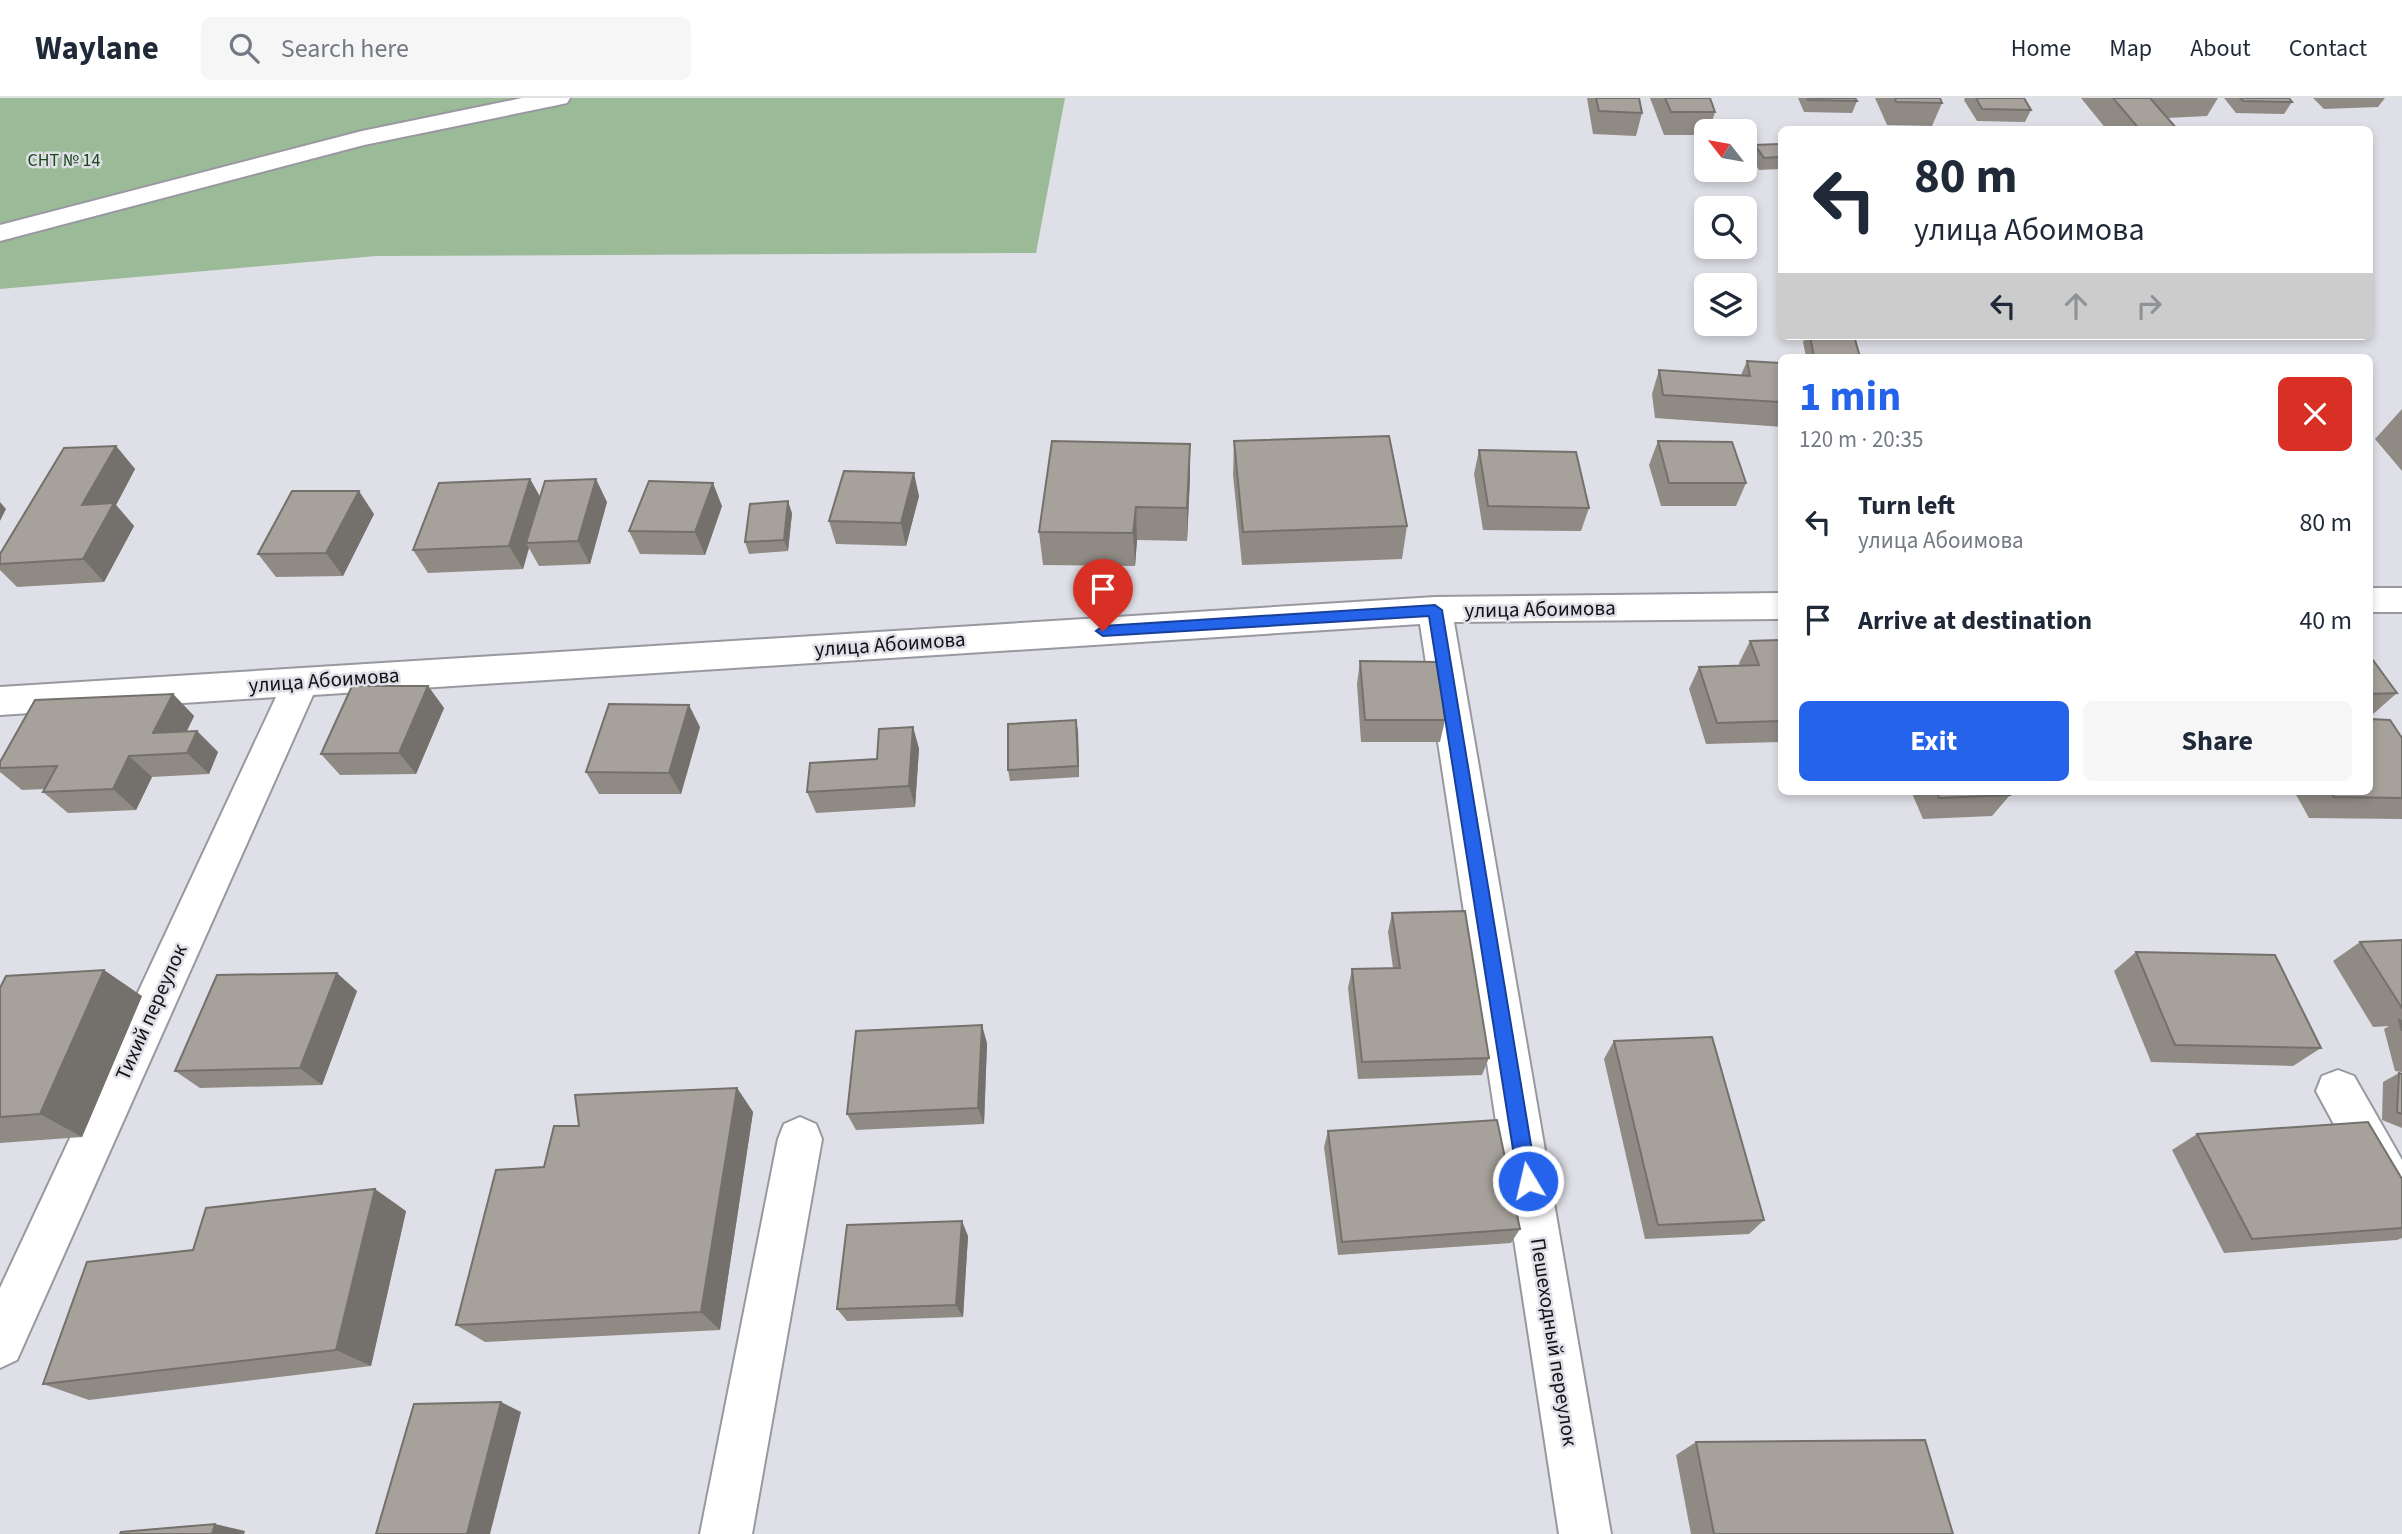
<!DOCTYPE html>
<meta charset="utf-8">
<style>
:root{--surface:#fff;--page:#f6f6f7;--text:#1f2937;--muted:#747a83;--line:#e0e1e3;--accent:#2563eb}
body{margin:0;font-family:"Source Sans 3",sans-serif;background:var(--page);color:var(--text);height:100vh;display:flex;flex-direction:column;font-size:26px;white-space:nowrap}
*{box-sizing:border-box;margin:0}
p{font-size:23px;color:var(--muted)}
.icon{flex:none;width:38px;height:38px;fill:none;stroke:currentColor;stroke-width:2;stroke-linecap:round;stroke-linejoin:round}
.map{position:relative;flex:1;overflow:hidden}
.drawer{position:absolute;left:1778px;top:256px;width:595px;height:441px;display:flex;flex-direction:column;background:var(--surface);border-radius:10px;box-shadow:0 4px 10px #0003}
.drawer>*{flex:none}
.guide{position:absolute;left:1778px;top:28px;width:595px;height:214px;border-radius:10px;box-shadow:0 4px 10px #0003;background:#fff;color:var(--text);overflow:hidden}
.needle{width:46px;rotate:301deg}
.controls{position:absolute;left:1694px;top:21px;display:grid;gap:14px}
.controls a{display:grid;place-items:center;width:63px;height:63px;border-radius:10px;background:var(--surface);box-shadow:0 4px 10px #0003;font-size:35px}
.pin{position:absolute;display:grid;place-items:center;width:60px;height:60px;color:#fff;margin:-72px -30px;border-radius:50% 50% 50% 0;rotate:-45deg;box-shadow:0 0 7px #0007}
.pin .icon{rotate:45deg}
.me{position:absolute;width:77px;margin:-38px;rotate:351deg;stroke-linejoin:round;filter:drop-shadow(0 0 5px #0008)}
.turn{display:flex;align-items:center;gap:24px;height:147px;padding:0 21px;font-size:32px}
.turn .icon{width:91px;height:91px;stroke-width:2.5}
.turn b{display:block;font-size:49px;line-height:60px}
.lanes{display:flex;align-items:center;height:66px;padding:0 21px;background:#0003;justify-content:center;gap:35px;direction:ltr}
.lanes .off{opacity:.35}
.round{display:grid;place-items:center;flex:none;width:74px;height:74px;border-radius:10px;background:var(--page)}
.overview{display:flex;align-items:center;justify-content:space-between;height:119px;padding:0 21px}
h1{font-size:42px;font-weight:700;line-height:52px;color:var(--accent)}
.cta{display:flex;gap:14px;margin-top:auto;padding:14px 21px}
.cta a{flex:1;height:80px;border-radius:10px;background:var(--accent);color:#fff;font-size:28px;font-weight:700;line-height:80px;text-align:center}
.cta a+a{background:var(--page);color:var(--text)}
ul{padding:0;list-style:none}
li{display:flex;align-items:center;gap:21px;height:98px;padding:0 21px}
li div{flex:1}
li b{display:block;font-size:26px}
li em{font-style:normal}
header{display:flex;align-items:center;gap:42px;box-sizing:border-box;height:98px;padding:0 35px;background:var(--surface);border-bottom:2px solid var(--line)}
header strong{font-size:33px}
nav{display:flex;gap:38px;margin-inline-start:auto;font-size:24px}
.search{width:490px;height:63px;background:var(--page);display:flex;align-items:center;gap:18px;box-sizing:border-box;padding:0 24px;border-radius:10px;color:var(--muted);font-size:26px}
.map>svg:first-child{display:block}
.green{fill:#9bba97}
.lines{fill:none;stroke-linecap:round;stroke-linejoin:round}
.minor-casing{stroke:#9898a0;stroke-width:4}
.minor{fill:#fff;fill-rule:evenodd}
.wall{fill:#8f8a84}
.shaded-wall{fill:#74716c}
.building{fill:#a6a19a;stroke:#74716c;stroke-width:2}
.route{fill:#2563eb;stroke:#184099;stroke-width:2}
.labels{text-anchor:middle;stroke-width:5;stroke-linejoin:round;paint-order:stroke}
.far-park-label{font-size:18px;fill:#1a4818;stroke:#dfdfe7}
.street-label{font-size:21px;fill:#121215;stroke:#dfdfe7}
</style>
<header>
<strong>Waylane</strong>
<div class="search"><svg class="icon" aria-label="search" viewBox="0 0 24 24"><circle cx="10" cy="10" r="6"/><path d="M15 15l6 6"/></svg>Search here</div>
<nav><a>Home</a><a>Map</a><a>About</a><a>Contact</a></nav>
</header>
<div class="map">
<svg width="2402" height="1436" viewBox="0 0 2402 1436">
<rect width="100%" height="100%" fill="#dfdfe7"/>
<!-- green -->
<path class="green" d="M0,0H1065L1036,155L376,158L0,191Z"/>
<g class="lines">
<defs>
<g id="minor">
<path d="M522,0H570L567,5L558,7L364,47L0,143V127L362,33Z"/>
<rect x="2370" y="490" width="32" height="24"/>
<path d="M1782,495V521L1454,524L1611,1436H1559L1420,526L313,597L17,1262L0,1270V1190L276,599L0,617V589L1435,499Z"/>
<path d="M2338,972L2354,978L2402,1062V1130L2386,1123L2316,993L2322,978Z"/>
<path d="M800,1019L816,1026L822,1041L752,1436H700L778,1041L784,1026Z"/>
</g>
</defs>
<!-- minor casing -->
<use href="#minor" class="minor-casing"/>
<!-- minor -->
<use href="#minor" class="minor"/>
</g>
<!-- wall -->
<g class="wall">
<path d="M1587,0H1639L1642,15L1636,38L1593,36Z"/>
<path d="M1650,0H1710L1715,14L1709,33H1706V37H1664Z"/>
<path d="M1798,0H1855L1857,3L1852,15L1804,14Z"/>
<path d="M1875,0H1940L1942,5L1932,28L1887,27Z"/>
<path d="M1965,0H2024L2031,12L2025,24L1977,23L1964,2Z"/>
<path d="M2081,0H2218L2207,18L2167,20L2178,32H2107Z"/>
<path d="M2224,0H2289L2292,4L2284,16L2236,15Z"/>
<path d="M2313,0H2385L2378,9L2324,11Z"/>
<path d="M1782,46V71L1759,72L1751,59L1755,47Z"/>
<path d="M1806,238H1854L1860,259H1806L1803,244Z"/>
<path d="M1747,263L1782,265V329L1655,320L1652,296L1659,272L1741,277Z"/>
<path d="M2402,311V373L2375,341Z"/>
<path d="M1234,343L1407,428L1402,461L1242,467L1233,377Z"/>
<path d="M1658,343L1746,385L1736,408H1661L1649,367Z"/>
<path d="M1190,346V379L1187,443L1137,442L1135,468L1043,467L1039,434Z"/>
<path d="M116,348L135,371L116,407L134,428L104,484L17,489L0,472V456Z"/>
<path d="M1479,352L1589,410L1581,433L1483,432L1474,376Z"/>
<path d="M530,381L540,399L607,404L590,466L539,468L529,450L523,471L428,475L413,452Z"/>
<path d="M919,398L906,448L836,446L829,423Z"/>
<path d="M722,408L705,457L640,456L629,433Z"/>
<path d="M792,415L788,453L749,456L745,444Z"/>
<path d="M374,416L343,478L276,479L258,456Z"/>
<path d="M1782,542V644L1706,646L1689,591L1699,569L1740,568L1739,565L1750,543Z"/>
<path d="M2370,558L2397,595L2372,617H2370Z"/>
<path d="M1360,563L1445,622L1440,644H1361L1357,586Z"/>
<path d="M428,588L444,610L416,676L340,677L321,656Z"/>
<path d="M173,596L194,618L187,633H197L218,654L209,676L152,679L136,712L68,715L43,694L45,691L22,692L0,674V664Z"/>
<path d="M700,629L681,696H599L586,674Z"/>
<path d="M913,629L919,651L915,709L816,715L807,694L877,661Z"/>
<path d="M1078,633L1079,679L1010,683L1008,672Z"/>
<path d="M2402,640V721L2309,720L2294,693H2370Z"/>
<path d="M1911,693H2008L2010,697L1992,718L1923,721Z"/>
<path d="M1392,815L1489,960L1482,977L1358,981L1348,890L1352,871L1393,870L1388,834Z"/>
<path d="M2402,842V974L2395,973L2384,931L2389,928L2373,929L2333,863L2360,844Z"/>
<path d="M2136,854L2321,950L2293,968L2151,964L2114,873Z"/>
<path d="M0,890L142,898L82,1039L0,1045Z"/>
<path d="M357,893L322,987L200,990L175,973Z"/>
<path d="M1614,943L1764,1122L1749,1136L1645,1141L1604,961Z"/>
<path d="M987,945L984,1026L856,1032L847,1016Z"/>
<path d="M2399,975L2402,976V1030L2382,1022L2383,984Z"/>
<path d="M737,990L753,1014L720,1232L485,1244L456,1227L544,1069L579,1028Z"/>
<path d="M1328,1033L1520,1131L1511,1145L1338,1157L1324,1049Z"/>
<path d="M2197,1036L2402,1081V1140L2397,1142L2224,1155L2172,1052Z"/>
<path d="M406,1113L371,1268L89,1302L43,1286L193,1152Z"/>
<path d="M968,1138L963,1219L847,1223L837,1211Z"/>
<path d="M1696,1344L1953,1436H1691L1676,1357Z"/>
</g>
<!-- shaded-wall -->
<g class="shaded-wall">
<path d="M1190,346V379L1187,443V410Z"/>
<path d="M116,348L135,371L116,407L134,428L104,484L83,461L82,407Z"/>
<path d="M914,375L919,398L906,448L901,425Z"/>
<path d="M530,381L543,404L526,445L529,450L523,471L509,448Z"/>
<path d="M596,381L607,404L590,466L578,443Z"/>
<path d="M713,385L722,408L705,457L695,434Z"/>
<path d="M359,393L374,416L343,478L326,455Z"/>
<path d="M788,403L792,415L788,453L784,442Z"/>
<path d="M0,404L6,411L0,423Z"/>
<path d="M1136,409L1137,442L1135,468L1133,435Z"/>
<path d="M428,588L444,610L416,676L399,655Z"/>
<path d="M173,596L194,618L175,657L153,635Z"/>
<path d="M689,607L700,629L681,696L669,675Z"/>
<path d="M1076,622L1078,633L1079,679L1078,668Z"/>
<path d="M913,629L919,651L915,709L909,688Z"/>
<path d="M197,633L218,654L209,676L187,655Z"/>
<path d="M129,658L152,679L136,712L113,691Z"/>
<path d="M104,872L142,898L82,1039L40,1016Z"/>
<path d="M337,875L357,893L322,987L300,970Z"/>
<path d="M982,927L987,945L984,1026L978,1010Z"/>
<path d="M737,990L753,1014L720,1232L701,1214Z"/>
<path d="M375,1091L406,1113L371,1268L336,1252Z"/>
<path d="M962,1123L968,1138L963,1219L956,1207Z"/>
<path d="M501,1304L521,1314L490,1436H467Z"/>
<path d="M215,1426L245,1433L244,1436H212Z"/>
</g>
<!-- building -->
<g class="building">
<path d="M1596,0H1639L1642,15L1599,13Z"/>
<path d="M1665,0H1710L1715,14H1671Z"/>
<path d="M1808,0H1855L1857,3L1808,2Z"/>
<path d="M1895,0H1940L1942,5L1896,4Z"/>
<path d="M1976,0H2024L2031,12L1982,11Z"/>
<path d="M2113,0H2150L2178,32H2140Z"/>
<path d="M2240,0H2289L2292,4L2243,3Z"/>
<path d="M1782,46V59L1764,60L1755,47Z"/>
<path d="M1810,238H1854L1860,259H1814Z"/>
<path d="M1747,263L1782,265V304L1663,297L1659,272L1750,278Z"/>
<path d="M1389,338L1407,428L1243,434L1234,343Z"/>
<path d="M1052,343L1190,346L1187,410L1136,409L1133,435L1039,434Z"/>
<path d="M1658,343L1732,344L1746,385H1669Z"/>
<path d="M116,348L82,407L114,405L83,461L0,466V456L64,350Z"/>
<path d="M1479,352L1576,354L1589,410L1488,408Z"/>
<path d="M844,373L914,375L901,425L829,423Z"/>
<path d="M530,381L509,448L413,452L439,385Z"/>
<path d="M596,381L578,443L526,445L545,383Z"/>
<path d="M649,383L713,385L695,434L629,433Z"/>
<path d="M292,393H359L326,455L258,456Z"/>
<path d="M788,403L784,442L745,444L750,406Z"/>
<path d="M1782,542V623L1717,625L1699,569L1759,567L1750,543Z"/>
<path d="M2370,558L2397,595L2370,596Z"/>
<path d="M1360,563L1438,564L1445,622H1365Z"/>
<path d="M352,588H428L399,655L321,656Z"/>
<path d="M173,596L153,635L197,633L187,655L129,658L113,691L43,694L57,668L0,670V664L35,602Z"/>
<path d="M609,606L689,607L669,675L586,674Z"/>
<path d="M2370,621L2390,622L2402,640V700L2334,699L2330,693H2370Z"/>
<path d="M1076,622L1078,668L1008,672V626Z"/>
<path d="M913,629L909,688L807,694L810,665L877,661L879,631Z"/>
<path d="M1936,693H2008L2010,697L1939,700Z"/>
<path d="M1465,813L1489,960L1362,964L1352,871L1400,870L1392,815Z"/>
<path d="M2402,842V910L2360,844Z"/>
<path d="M2136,854L2275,857L2321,950L2175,947Z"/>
<path d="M104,872L40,1016L0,1019V890L6,878Z"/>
<path d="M337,875L300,970L175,973L217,877Z"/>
<path d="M2399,922L2402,923V933Z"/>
<path d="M982,927L978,1010L847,1016L856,933Z"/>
<path d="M1712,939L1764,1122L1658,1127L1614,943Z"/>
<path d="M2399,975L2402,976V1016L2397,1014Z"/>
<path d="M737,990L701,1214L456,1227L496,1072L544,1069L554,1028H579L575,997Z"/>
<path d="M1497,1022L1520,1131L1342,1144L1328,1033Z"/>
<path d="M2368,1024L2402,1081V1130L2252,1141L2197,1036Z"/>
<path d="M375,1091L336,1252L43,1286L87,1164L193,1152L206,1110Z"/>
<path d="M962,1123L956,1207L837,1211L847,1127Z"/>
<path d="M501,1304L467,1436H376L414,1306Z"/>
<path d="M1925,1342L1953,1436H1714L1696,1344Z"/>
<path d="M215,1426L212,1436H120L121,1434Z"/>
</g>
<!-- route -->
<path class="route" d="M1435,507L1442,512L1537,1083L1534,1089L1528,1092L1521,1089L1518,1083L1429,518L1103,538L1096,533L1103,528Z"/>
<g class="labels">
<!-- far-park labels -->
<g class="far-park-label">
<text x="64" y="68">СНТ № 14</text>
</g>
<!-- street labels -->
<g class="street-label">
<text transform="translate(1540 511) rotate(-1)" y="7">улица Абоимова</text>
<text transform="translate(890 546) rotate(-4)" y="7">улица Абоимова</text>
<text transform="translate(324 582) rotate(-4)" y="7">улица Абоимова</text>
<text transform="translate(151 914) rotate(-66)" y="7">Тихий переулок</text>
<text transform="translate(1554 1244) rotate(81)" y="7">Пешеходный переулок</text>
</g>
</g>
</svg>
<div class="controls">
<a><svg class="needle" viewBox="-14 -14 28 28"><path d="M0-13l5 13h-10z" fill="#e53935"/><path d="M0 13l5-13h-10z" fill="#747a83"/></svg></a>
<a><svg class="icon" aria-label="search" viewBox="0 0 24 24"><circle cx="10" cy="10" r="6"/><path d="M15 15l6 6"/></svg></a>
<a><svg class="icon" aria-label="layers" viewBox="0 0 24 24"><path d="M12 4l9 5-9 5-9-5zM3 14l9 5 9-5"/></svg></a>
</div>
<div class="pin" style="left:1103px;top:533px;background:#d93025"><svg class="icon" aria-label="arrive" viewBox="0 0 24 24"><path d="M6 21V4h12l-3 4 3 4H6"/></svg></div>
<svg class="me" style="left:1528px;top:1083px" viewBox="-20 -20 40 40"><circle r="17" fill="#2563eb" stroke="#fff" stroke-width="3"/><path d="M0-11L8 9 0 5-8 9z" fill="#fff"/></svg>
<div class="guide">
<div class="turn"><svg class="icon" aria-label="left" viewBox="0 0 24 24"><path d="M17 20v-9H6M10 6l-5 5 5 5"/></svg><div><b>80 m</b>улица Абоимова</div></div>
<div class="lanes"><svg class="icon" aria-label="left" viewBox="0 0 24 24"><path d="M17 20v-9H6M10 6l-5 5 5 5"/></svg><svg class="icon off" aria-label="ahead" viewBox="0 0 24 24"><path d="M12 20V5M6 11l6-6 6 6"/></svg><svg class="icon off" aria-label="right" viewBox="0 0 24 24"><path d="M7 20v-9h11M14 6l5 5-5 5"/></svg></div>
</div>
<section class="drawer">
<div class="overview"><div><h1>1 min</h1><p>120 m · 20:35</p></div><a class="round" style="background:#d93025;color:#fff"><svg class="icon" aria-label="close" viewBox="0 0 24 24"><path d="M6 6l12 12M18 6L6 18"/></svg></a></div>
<ul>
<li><svg class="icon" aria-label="left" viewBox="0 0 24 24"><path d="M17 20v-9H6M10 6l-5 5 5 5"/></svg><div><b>Turn left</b><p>улица Абоимова</p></div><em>80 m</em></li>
<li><svg class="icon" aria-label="arrive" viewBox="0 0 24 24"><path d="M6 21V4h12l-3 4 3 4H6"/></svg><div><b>Arrive at destination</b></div><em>40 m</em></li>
</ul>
<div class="cta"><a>Exit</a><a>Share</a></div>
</section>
</div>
